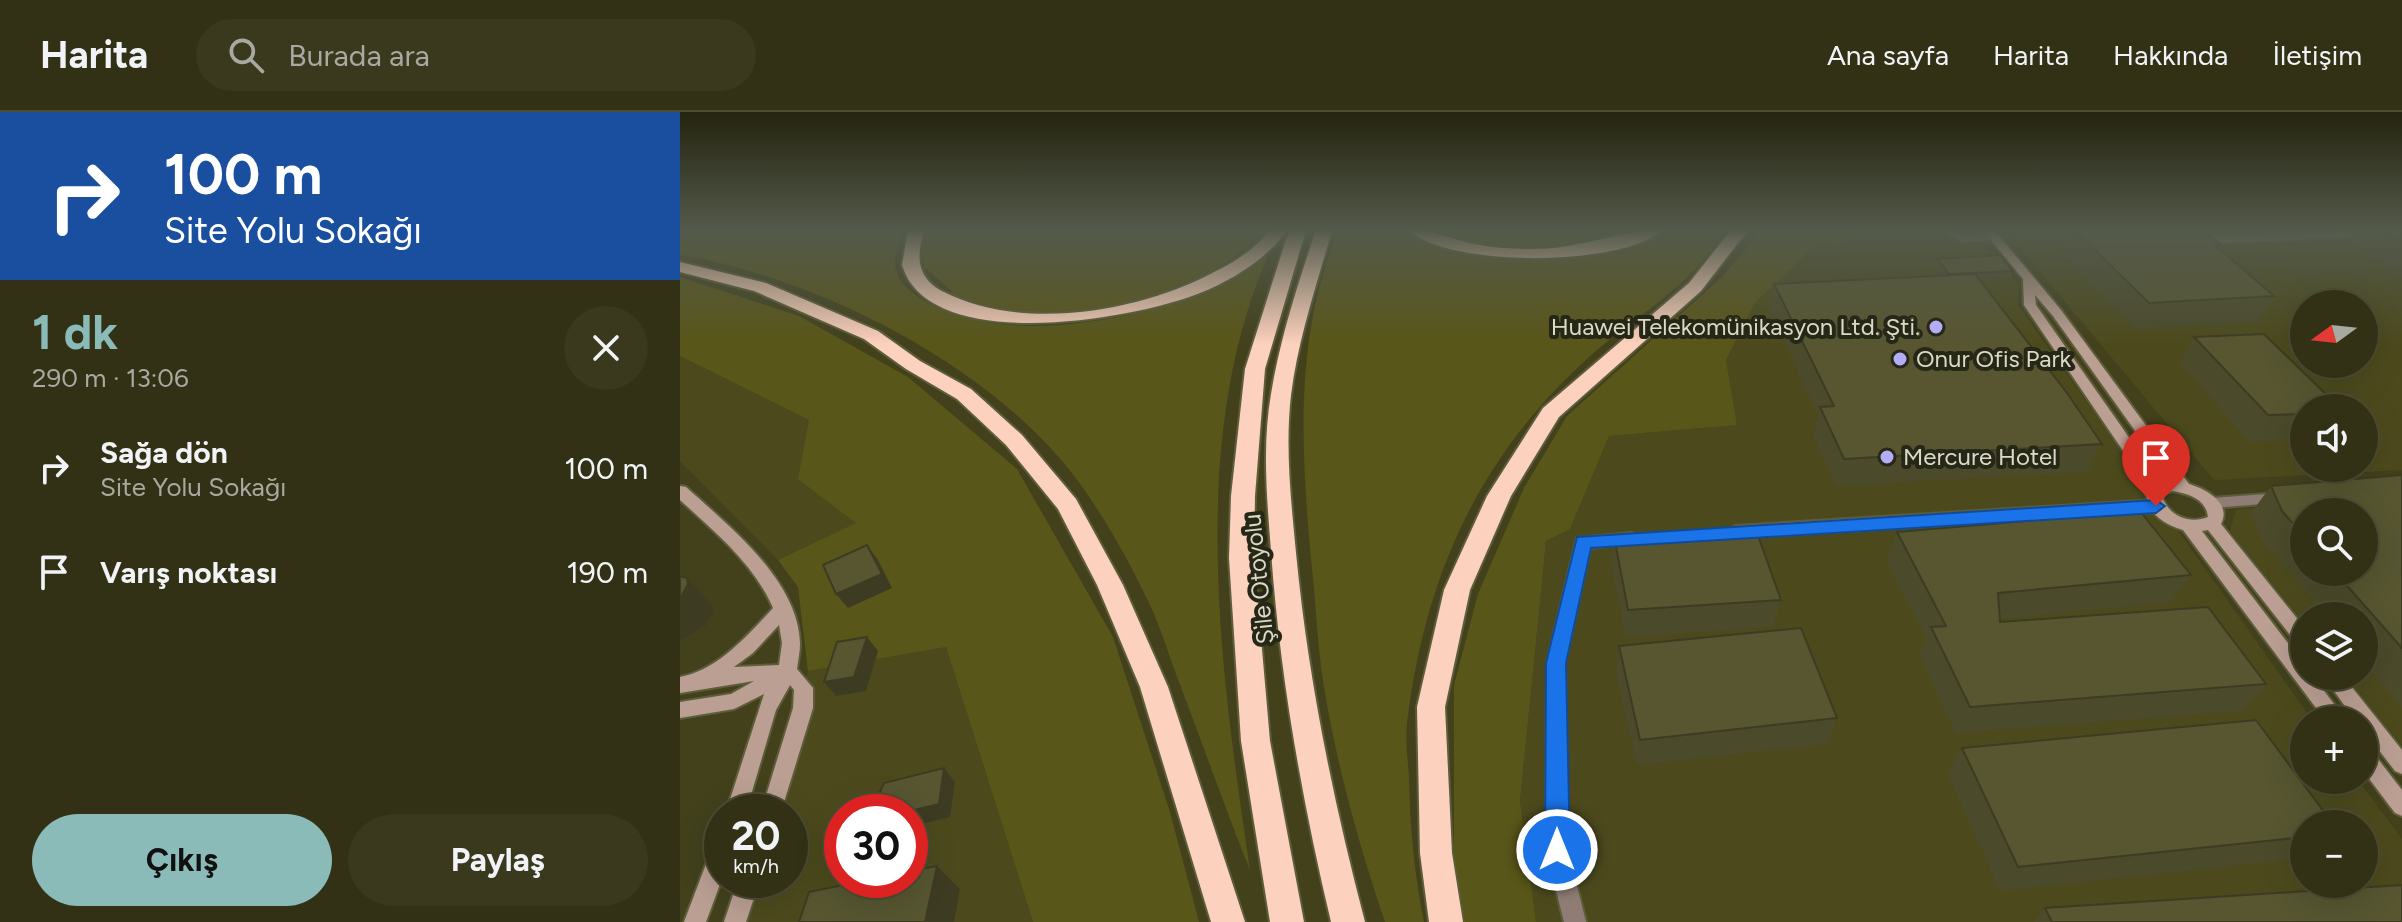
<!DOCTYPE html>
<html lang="tr">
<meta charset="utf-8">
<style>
:root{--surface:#323115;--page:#3a391e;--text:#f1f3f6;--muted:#a8a9a0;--line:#4d4c34;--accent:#8bbbb9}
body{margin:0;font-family:Figtree,sans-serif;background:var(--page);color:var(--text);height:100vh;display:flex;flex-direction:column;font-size:30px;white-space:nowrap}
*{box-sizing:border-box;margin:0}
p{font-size:26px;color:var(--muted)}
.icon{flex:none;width:44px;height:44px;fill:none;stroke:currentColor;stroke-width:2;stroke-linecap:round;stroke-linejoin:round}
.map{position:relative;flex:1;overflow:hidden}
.sheet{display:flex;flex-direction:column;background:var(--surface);width:680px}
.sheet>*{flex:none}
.guide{background:#1a4fa0;color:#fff;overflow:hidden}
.needle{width:52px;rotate:255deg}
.buttons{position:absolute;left:1610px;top:178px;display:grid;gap:16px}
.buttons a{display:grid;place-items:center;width:88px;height:88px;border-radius:50%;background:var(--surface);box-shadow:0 8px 32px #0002,0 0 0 2px var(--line);font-size:40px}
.speed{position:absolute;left:24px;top:682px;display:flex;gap:16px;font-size:40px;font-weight:700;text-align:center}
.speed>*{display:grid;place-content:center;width:104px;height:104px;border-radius:50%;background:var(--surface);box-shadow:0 8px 32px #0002,0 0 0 2px var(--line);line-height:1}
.speed small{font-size:20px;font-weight:400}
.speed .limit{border:12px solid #d22;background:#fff;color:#111}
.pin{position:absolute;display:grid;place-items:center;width:68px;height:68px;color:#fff;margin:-82px -34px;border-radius:50% 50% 50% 0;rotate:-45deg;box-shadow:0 0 8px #0007}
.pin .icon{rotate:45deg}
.me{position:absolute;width:88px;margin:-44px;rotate:0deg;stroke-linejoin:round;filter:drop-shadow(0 0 6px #0008)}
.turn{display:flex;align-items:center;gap:28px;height:168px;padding:0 32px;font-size:36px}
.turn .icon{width:104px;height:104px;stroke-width:2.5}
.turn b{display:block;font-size:56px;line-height:68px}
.round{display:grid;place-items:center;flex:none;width:84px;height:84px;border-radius:42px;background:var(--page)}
.headline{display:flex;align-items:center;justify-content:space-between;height:136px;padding:0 32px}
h1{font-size:48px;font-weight:700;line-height:60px;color:var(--accent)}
.button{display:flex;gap:16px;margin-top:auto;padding:16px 32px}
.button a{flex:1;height:92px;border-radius:48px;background:var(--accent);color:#111;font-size:32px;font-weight:700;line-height:92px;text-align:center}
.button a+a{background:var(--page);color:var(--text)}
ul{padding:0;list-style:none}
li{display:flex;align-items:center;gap:24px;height:104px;padding:0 32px}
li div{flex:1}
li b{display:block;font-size:30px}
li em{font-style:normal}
header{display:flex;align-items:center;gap:48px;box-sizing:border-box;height:112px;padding:0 40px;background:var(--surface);border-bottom:2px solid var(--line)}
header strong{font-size:38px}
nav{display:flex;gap:44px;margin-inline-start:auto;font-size:28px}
.search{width:560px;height:72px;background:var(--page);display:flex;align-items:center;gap:20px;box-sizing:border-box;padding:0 28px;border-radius:44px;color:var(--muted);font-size:30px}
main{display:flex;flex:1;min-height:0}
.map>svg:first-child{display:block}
.built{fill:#4c4a1d;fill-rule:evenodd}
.green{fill:#595619}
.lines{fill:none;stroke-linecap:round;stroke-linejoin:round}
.lane-casing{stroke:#5d5d3b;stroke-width:10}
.street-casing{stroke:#5d5d3b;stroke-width:4}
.secondary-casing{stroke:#5d5d3b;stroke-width:4}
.highway-casing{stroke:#5d5d3b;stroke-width:4}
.lane{stroke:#8f7d75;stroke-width:7}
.street{fill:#8f7d75;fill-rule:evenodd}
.secondary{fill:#bb9f93;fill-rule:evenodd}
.highway{fill:#fcd1bd;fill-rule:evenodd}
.wall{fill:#4b4a2a;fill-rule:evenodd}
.shaded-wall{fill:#3d3c22}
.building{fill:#575631;stroke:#3d3c22;stroke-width:2}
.route{fill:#1a73e8;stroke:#114b97;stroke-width:2}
.poi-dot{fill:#b2adf9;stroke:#272717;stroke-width:3}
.labels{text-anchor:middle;stroke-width:8;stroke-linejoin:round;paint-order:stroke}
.poi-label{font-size:24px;fill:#dadac6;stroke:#272717;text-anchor:start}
.street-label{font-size:24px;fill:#dadac6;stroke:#272717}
</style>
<header>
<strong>Harita</strong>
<div class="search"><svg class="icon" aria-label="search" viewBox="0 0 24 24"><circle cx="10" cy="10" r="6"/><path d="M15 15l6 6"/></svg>Burada ara</div>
<nav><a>Ana sayfa</a><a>Harita</a><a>Hakkında</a><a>İletişim</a></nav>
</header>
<main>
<section class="sheet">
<div class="guide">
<div class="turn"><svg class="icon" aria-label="right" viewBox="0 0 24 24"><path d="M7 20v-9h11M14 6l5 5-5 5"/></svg><div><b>100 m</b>Site Yolu Sokağı</div></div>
</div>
<div class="headline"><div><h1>1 dk</h1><p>290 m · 13:06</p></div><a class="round"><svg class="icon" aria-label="close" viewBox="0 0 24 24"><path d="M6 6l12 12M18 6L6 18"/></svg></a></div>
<ul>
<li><svg class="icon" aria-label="right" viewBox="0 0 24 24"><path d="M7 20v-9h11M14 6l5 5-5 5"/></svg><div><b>Sağa dön</b><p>Site Yolu Sokağı</p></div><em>100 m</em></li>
<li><svg class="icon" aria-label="arrive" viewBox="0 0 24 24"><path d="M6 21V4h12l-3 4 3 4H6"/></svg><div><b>Varış noktası</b></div><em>190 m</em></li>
</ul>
<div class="button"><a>Çıkış</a><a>Paylaş</a></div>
</section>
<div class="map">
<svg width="1722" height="810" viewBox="0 0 1722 810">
<rect width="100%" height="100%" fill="#42411c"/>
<!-- built -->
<g class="built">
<path d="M1174,118H1289L1338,172V193L1632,608H1624V668H1678L1722,727V810H856L840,689L866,429L890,417L929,324L1057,313L1046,248L1075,191L1140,129L1160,133ZM1624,712H1684V772H1624Z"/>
<path d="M1325,118H1722V358L1534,368ZM1624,192H1684V252H1624ZM1624,296H1684V356H1624Z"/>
<path d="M0,244L129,308L177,411L98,448L0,349Z"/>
<path d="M1722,383V633L1666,564H1684V504H1624V511L1550,419L1556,398ZM1624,400H1684V460H1624Z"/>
<path d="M266,535L353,810H59L75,768H110V700H93L128,559ZM162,700H230V768H162Z"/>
</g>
<!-- green -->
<g class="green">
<path d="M0,118H225C212,143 209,163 233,181C311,240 469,210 549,166C563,159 576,148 590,139C506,327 541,561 570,758C545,696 523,633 499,570C489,544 481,516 469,491C448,447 424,404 395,365C310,253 137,165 0,143Z"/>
<path d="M249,118H585C528,181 416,208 334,199C311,196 290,189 268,182L272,179L244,155L241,131Z"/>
<path d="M659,118H725L738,127L792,141L869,147L922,141L992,118H1044C1015,173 953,205 908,246C798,346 745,464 727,611C725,629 728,648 729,666C730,715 734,761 744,810H705C679,733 657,655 644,575C637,533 636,490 631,447C621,337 614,222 659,118Z"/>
<path d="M749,118H957C891,140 815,146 749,118Z"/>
<path d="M1082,118H1174L1160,133L1140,129L1075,191L1046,248L1057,313L929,324L890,417L866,429L840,689L856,810H783L774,762V573L798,482L844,376L887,304L1042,165Z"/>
<path d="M0,165L119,204L228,265L337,357L433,525L490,700L519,810H353L266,535L128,559L118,475L98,448L176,411L118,367L129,308L0,244Z"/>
</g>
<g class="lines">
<defs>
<g id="lane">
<path d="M1270,118L1283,126L1313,124"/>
<path d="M1524,128L1685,121"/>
</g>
<g id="street">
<path d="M1601,381L1609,386L1607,390L1532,396L1524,391L1532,386Z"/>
<path d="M1476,388L1484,394L1476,400L1055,426L1047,420L1055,414Z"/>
<path d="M952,421L960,427L958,431L910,436L885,551L888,738L906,810H884L866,738L867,551L897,426Z"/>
</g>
<g id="secondary">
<path d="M1303,118H1314L1381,198L1509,372C1526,377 1552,391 1541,412L1624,515V535L1618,533L1528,418L1522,419L1624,552V564H1633L1666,608H1645L1503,418C1483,412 1470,403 1466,382L1469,377L1344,193L1343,167ZM1355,183L1373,204L1491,369L1481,371L1356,193ZM1493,379C1509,382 1526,387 1528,405C1509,413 1486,403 1482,382Z"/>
<path d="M0,374L6,375C49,414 119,469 120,532C120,540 118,549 117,557L133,576V596L101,700H81L113,596L114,578L110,573L96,598L66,700H46L84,582L54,597L0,606V590L51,582L74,569L0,581V565C38,558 68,523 93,496C74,452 35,420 0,388ZM99,513L102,531L99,553L54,555L73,541Z"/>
<path d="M1643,564H1663L1722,638V662L1715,659L1684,619V608H1675Z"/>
<path d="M1684,635L1691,638L1722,678V704L1715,701L1684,660Z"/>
<path d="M42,728V767L26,810H4L34,731Z"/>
<path d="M58,768H80L66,810H44Z"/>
</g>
<g id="highway">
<path d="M228,118H245C235,144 237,167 264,180C343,220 460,200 536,159C551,152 565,143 577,132C581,129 586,121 590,119C594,117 603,118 608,118C586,147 553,168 520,181C456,207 249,244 222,153Z"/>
<path d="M609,118H626L585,257L575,384L574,446L590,629L624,810H590L561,629L549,446L551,384L565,257Z"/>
<path d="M636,118H652C637,172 618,227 611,283C605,336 611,388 616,441C628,566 653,688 685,810H651C622,688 600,565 591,439C587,387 582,334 591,282C600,226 618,172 636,118Z"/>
<path d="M729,118C753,118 771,127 794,132C814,136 835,137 855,137C899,137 940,118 982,118C943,155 768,156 729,118Z"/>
<path d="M1051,118H1068L1021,179L879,305L831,384L790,478L765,595L772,741L783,810H749L740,741L737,595L764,478L807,384L863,296L1009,171Z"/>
<path d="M0,150L86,171L198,219L240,249L291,277L342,323L396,387L443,473L488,575L565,810H531L460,575L417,473L378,397L326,333L277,287L226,257L184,227L74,179L0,160Z"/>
</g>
</defs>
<!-- lane casing -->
<use href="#lane" class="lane-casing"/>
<!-- street casing -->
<use href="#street" class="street-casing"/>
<!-- secondary casing -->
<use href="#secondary" class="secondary-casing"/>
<!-- highway casing -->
<use href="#highway" class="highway-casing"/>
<!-- lane -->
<use href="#lane" class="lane"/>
<!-- street -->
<use href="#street" class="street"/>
<!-- secondary -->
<use href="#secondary" class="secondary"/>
<!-- highway -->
<use href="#highway" class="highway"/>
</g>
<!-- wall -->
<g class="wall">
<path d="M1388,118H1524L1541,133L1539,137L1594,184L1578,210L1455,217L1379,139Z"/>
<path d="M1675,118H1722V167L1669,128Z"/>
<path d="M1257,147L1333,159L1330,165L1298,167L1422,332L1407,360L1156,374L1133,322L1138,304L1089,197L1094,172L1263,164L1255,153Z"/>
<path d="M1514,225L1624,296V328L1570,330L1499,251Z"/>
<path d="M1722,363V596L1684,550V504H1645L1581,426L1571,401L1591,374ZM1624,400L1684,460H1624Z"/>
<path d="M1217,420L1511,463L1492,490L1320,507V510L1586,572L1562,599L1275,621L1239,542L1246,526L1206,448Z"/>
<path d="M934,424L1101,488L1093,515L946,525L931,452Z"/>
<path d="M939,534L1157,606L1147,632L957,653L936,561Z"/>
<path d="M1282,636L1624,712V746L1320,779L1267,661Z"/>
<path d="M1365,796L1722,810H1353Z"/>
</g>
<!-- shaded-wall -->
<g class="shaded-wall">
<path d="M187,433L198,448L212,476L168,496L156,482Z"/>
<path d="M7,466L32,493L33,499L26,513L0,529V487Z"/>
<path d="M187,525L198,539L186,579L156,584L144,570Z"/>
<path d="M264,656L275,670L270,705L230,715V700H226Z"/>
<path d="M257,754L280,777L274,810H245Z"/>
</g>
<!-- building -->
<g class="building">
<path d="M1395,118H1524L1541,133H1535L1594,184L1469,191Z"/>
<path d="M1706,118H1722V130Z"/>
<path d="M1320,143L1333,159L1269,162L1257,147Z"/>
<path d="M1295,162L1387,281L1422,332L1164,347L1140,295L1154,294L1094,172Z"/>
<path d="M1584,222L1660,296H1624V302L1588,303L1514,225Z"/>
<path d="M1722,363V536L1655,460H1684V400H1624V424L1602,399L1591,374Z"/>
<path d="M1460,399L1511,463L1318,481L1320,510L1528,495L1586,572L1290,595L1251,515L1266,514L1217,420Z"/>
<path d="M1075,415L1101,488L948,498L934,424Z"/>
<path d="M187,433L202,462L156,482L143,453Z"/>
<path d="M0,464L7,466L8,472L0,487Z"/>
<path d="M1121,516L1157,606L960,628L939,534Z"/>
<path d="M187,525L174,565L144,570L157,530Z"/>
<path d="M1576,608L1653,712H1624V725L1338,755L1282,636Z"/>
<path d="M264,656L259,692L226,700H191L204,671Z"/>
<path d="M257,754L245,810H119L129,780L187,768H230V759Z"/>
<path d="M1722,773V810H1372L1365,796Z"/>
</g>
<!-- sky -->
<linearGradient id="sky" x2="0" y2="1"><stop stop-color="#24240f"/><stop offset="0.51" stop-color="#545a4b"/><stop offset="1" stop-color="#545a4b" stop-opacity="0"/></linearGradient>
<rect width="1722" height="232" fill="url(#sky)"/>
<!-- route -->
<path class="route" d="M1476,388L1485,394L1476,401L911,436L886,551L890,738L886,746L877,750L869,746L865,738L866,551L897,425Z"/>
<!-- markers -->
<g class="poi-dot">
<circle cx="1256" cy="215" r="8"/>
<circle cx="1220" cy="247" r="8"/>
<circle cx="1207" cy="345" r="8"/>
</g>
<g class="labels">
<!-- poi labels -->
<g class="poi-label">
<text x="1240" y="223" text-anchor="end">Huawei Telekomünikasyon Ltd. Şti.</text>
<text x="1236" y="255">Onur Ofis Park</text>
<text x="1223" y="353">Mercure Hotel</text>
</g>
<!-- street labels -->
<g class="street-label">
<text transform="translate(579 467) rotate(-96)" y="8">Şile Otoyolu</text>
</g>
</g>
</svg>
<div class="buttons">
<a><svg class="needle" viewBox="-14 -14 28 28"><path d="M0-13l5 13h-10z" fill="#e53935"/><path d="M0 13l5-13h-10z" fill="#a8a9a0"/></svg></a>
<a><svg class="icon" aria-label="sound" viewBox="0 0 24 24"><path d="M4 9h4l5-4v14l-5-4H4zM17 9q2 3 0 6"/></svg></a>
<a><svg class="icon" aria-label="search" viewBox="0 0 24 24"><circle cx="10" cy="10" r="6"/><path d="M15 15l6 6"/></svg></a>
<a><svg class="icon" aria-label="layers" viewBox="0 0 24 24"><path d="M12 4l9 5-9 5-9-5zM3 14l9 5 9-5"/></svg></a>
<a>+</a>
<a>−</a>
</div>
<div class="speed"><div>20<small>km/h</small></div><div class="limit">30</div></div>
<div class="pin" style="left:1476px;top:394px;background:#d93025"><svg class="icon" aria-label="arrive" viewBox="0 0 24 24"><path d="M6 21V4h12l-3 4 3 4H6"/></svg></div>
<svg class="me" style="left:877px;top:738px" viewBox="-20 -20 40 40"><circle r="17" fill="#1a73e8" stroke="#fff" stroke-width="3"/><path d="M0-11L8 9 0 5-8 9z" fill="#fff"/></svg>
</div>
</main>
